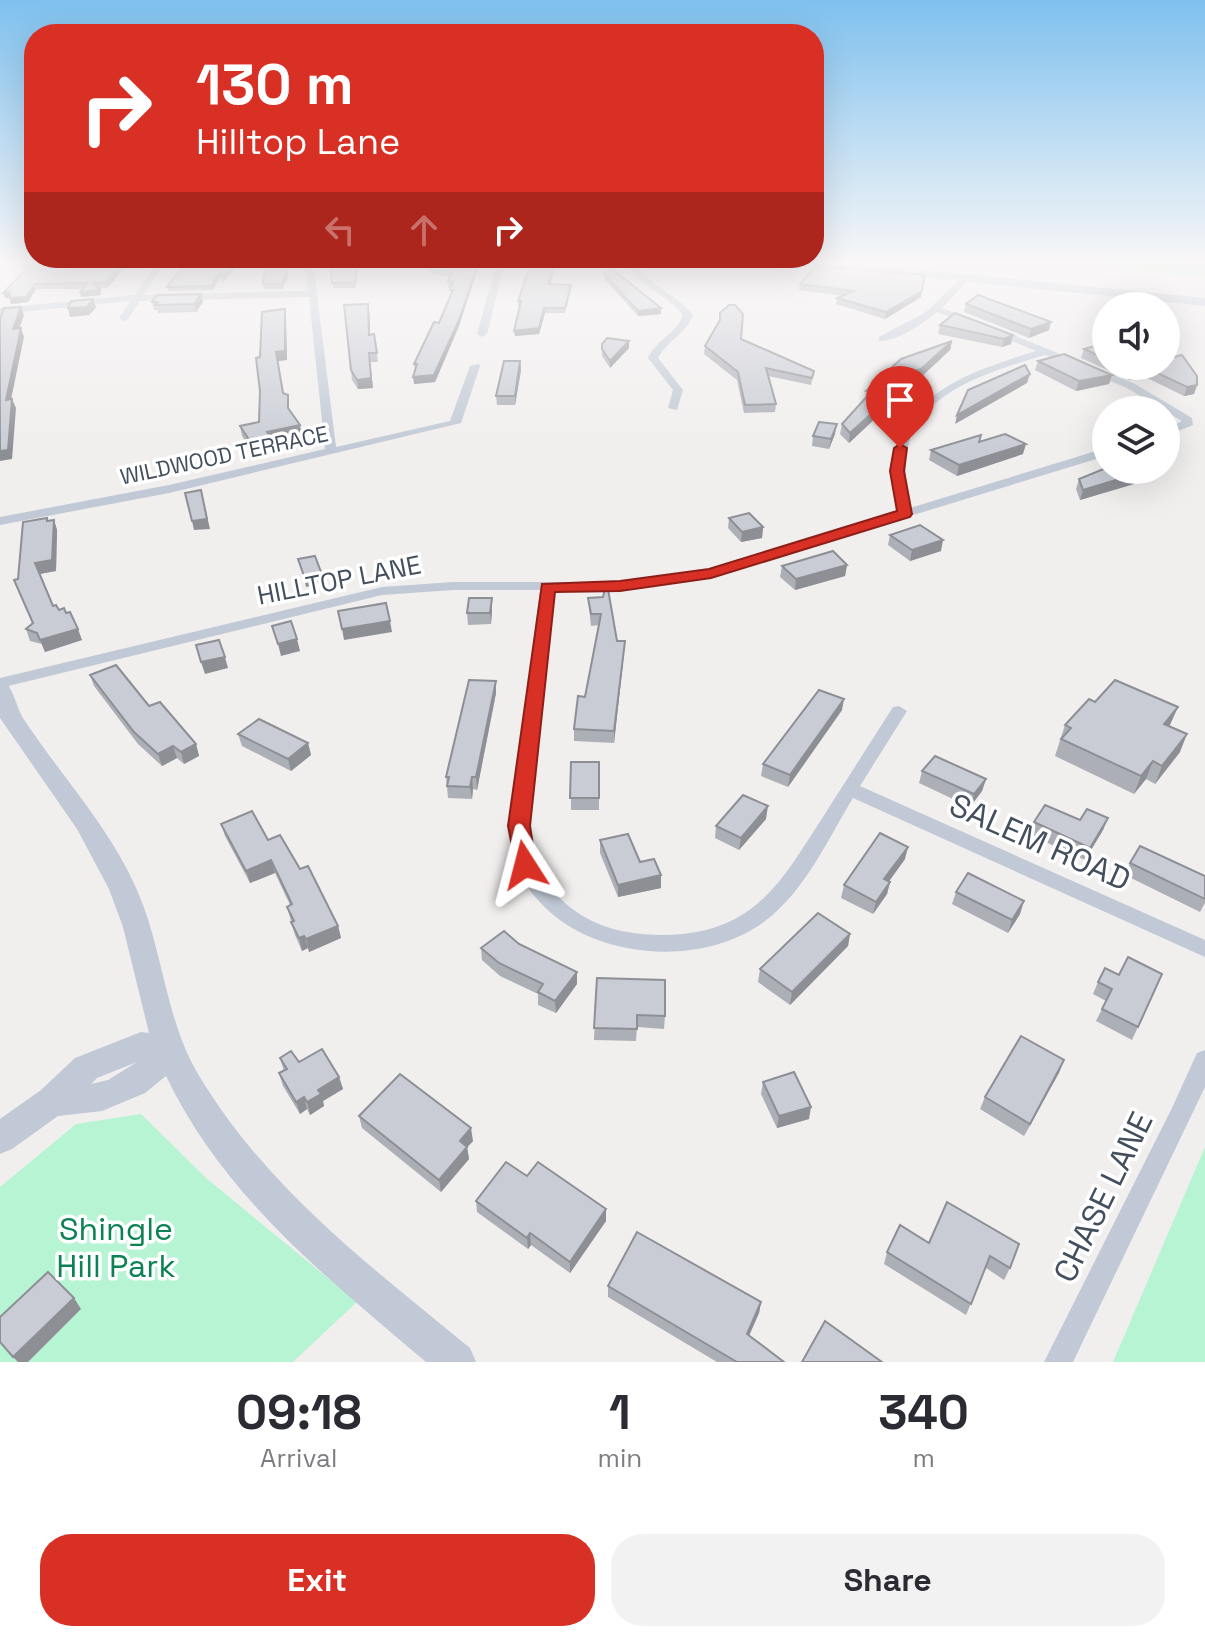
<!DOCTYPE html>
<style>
:root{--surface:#fff;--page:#f2f2f3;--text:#2b2b33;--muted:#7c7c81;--accent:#d93025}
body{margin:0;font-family:"Space Grotesk",sans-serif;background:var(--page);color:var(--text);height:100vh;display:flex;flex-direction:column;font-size:30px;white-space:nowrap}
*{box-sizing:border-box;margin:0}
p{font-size:26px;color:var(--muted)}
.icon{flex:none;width:44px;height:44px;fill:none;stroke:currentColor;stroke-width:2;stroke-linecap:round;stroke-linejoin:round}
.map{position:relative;height:1362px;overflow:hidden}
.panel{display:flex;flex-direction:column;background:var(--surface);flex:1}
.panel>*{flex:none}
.guide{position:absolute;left:24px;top:24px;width:800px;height:244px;border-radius:32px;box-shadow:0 8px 32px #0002;background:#d93025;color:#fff;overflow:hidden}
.tools{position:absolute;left:1092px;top:292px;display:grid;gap:16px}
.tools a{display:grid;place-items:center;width:88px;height:88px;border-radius:50%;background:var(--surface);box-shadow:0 8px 32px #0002;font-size:40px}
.pin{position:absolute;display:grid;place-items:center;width:68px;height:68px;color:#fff;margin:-82px -34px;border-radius:50% 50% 50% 0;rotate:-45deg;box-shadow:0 0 8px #0007}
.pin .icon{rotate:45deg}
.me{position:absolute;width:88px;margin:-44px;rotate:351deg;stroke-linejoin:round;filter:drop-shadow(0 0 6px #0008)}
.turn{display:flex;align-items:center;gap:28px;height:168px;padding:0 40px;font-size:36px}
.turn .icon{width:104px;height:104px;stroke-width:2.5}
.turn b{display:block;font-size:56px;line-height:68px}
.lanes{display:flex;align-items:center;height:76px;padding:0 40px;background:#0003;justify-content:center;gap:40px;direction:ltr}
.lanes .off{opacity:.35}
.eta{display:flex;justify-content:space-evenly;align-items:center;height:136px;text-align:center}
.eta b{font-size:48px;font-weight:700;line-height:56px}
.button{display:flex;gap:16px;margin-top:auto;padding:16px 40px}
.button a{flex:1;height:92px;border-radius:32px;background:var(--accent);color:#fff;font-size:32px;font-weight:700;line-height:92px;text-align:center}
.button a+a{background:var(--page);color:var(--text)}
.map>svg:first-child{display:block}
.green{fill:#b7f4d4}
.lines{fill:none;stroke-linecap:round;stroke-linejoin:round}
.stream{stroke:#7fd2f6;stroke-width:4}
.minor{fill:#c0c9d5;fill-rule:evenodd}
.tertiary{fill:#c0c9d5;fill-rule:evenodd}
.secondary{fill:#bec9da;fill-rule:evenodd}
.wall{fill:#adafb7}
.shaded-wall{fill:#8d8f95}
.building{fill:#c9ccd5;stroke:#8d8f95;stroke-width:2}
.route{fill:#d93025;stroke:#8d1f18;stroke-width:2}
.labels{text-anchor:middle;stroke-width:7;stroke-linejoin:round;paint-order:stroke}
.far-street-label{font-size:22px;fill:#444f5e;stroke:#fff}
.street-label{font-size:26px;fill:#444f5e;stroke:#fff}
.near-street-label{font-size:32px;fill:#444f5e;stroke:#fff}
.near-park-label{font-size:32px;fill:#0c8253;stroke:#fff}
</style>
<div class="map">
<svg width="1205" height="1362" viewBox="0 0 1205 1362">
<rect width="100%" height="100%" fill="#f1eeee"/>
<!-- green -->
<g class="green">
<path d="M1057,262H1205V278Z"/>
<path d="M141,1114L206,1178L357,1302L293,1362H0V1187L76,1124Z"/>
<path d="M1205,1147V1362H1113Z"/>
</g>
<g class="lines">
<!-- stream -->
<path class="stream" d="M1114,262L1205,267"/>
<!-- minor -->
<g class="minor">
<path d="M157,262H165L144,295L308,291L305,262H313L336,447L450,421L470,366L479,364L480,366L461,423L169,493L0,525V517L169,485L325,449L309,297L140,301L127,320L124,321L119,318L131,301L0,314V308L135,295Z"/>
<path d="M497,262H505L487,334L482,337L477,334Z"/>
<path d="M627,262H635C648,286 676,293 693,315C686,334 667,341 658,358L683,390L677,410L668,408L673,390L648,358C656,340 677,333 683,315C667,294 639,287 627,262Z"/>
<path d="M964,275L971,277L942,308L973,320V324H967L937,312C922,324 898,341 879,341V337L926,312Z"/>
<path d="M992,329H998L1135,384L1192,418L1193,425L1166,436V429L1182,421L1127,388L1045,355C997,370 921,389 908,447C903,467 907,487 910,508L1106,448V456L711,577L620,590H555L528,826C531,838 532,851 535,862C547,893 579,919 610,928C634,935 658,936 682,934C758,927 784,877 821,820C845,782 869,745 893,707L899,706L907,711L860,786L1205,940V957L853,798C828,839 805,891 765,921C702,969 589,960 537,899C519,879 514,852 510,826L540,590H453L382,595L0,688V678L382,587L453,582H620L709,569L898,512C896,500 893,487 893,475C894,395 972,371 1036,351L992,333Z"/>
<path d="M1205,1050V1087L1073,1362H1044L1172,1108L1197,1053Z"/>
</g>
<!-- tertiary -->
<path class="tertiary" d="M0,683L8,685C15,695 17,708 23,718C61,776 109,826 137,890C163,949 165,1018 198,1074C266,1188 369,1265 470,1348L476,1362H426C326,1277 224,1197 166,1076L145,1093L102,1111L58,1116L12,1149L0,1154V1119L41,1090L75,1058L141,1032L149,1033L123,927L109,889L77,829L0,718ZM137,1062L108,1080L91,1084L97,1078Z"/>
<!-- secondary -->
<path class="secondary" d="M804,262H842L1205,298V306L810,266Z"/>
</g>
<!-- wall -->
<g class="wall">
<path d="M27,262H130L107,288L99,289L101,295L81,297L80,292L82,289H36L28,302L11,304L10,298H5L25,270L24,266L29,262Z"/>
<path d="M241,262L223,282L222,276L212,290L168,291L167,287Z"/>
<path d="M330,262L356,267V288H333Z"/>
<path d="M480,262L459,326L435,382L414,384L415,371L414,364L439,323L451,295V288H448V282L450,276L432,275V269H423L422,264Z"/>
<path d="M557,262L550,284L571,290L565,313H545L539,334L515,336L520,306H518V301L529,271H527V266Z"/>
<path d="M604,274L661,314L638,316L604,279Z"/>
<path d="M288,277L282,289H264L263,284Z"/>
<path d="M800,284L921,297L885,319L836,304L837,298L842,296L799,290Z"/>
<path d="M152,302H203L196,312L158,313V310H154Z"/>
<path d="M966,304L1049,330L1029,338L964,312Z"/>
<path d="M344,305L370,312V335L374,334L378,362H370L373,388L358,389L352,380Z"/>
<path d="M286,317L287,360L278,361L283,393L288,395L289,411L302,435L271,442L272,447L252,451L242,436L240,426L259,422L260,357Z"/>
<path d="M940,325L1013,335L1011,344L1002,347L938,334Z"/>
<path d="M741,339L814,371L811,385L768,376L776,404L775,412L744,413L737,380L704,354L705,346Z"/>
<path d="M629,341V348L610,368L602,356V344Z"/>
<path d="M952,341L950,350L920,378L916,379L914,387L910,386L849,443L840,434L842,424L865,399L866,391Z"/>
<path d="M1106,343V366H1166L1197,385L1194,394L1184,396L1145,377L1129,380L1081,358L1084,349Z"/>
<path d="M520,361L521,370L515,405H497L496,396Z"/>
<path d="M1038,361L1112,375L1109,384L1076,391L1035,370Z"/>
<path d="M835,434L829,449L812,446L813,436Z"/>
<path d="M980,441L1023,454L957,476L929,460L931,450Z"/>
<path d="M1106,470H1157L1154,478L1080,500L1076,489L1079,479Z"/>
<path d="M729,518L763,527L762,538L741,542L728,528Z"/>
<path d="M54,520L57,530L56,571L40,574L53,606L59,610L82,640L45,652L42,644L30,641L26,629L32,623L18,579L48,521Z"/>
<path d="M890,535L941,551L910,561L888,545Z"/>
<path d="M847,565L845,576L795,590L780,577L782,566Z"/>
<path d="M603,597L617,641L624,653L614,743L574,741V729L585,697L599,625L591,626L588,598Z"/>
<path d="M492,598V609L491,624L468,625L467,613Z"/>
<path d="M90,675L149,706L196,744L199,756L184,764L177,758L162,766L138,744L94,686Z"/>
<path d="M496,681V693L477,790L473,789L472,799L448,798L446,777Z"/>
<path d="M842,710L788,787L761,776L763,764Z"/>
<path d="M1065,725L1169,726L1180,752L1155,784L1146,779L1134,794L1055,756Z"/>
<path d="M238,734L308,743L311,755L291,771L242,746Z"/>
<rect x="571" y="762" width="28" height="48"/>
<path d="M922,771L986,779L982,791L970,807L919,783Z"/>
<path d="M1108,818L1103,830L1085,860L1030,835L1034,822Z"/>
<path d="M766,819L739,850L715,838L716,826Z"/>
<path d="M221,824L268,840L300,869L338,926L341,938L309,952L308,948L302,951L295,935L287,907L290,905L275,873L250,883L225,836Z"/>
<path d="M600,840L640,862L661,875V888L618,897L600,853Z"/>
<path d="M905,859L889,881L890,882L887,894L873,914L841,898L844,885Z"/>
<path d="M1130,863L1205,876V903L1200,912L1125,875Z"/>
<path d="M956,892L1020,914L1008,933L952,904Z"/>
<path d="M850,934L848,946L790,1005L758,982L760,969Z"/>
<path d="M519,944L577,984L556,1013L538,1005V994L500,976L482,960L481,948Z"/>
<path d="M1162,974L1132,1040L1096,1021L1106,1001L1093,994L1098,982L1119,975Z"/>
<path d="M597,978L665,1016L664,1029L637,1027L636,1041L594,1040Z"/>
<path d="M280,1058L299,1062L339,1077L343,1089L323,1101L324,1106L310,1115L307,1109L300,1114L283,1086L279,1073L284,1071Z"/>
<path d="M1064,1060L1024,1136L980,1109L985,1097Z"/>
<path d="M763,1082L809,1119L777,1128L761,1094Z"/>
<path d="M359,1116L473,1141L467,1147L469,1159L441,1192L362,1128Z"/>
<path d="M476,1201L606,1209V1221L570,1273L531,1245L528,1249L477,1212Z"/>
<path d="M947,1202L1010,1268L1004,1280L986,1268L966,1315L884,1264L887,1252L929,1243Z"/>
<path d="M608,1286L761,1302L759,1313L749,1335L784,1362H717L608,1297Z"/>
</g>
<!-- shaded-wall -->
<g class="shaded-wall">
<path d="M124,262H130L107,288L105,283Z"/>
<path d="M236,262H241L223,282L222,277Z"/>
<path d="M287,262L288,277L282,289V284Z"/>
<path d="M478,262H480L459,326L435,382L414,384L413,377Z"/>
<path d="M555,262H557L549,289L548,284Z"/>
<path d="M221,271L222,276L212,290L211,286Z"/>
<path d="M35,284L36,289L28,302L11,304L10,298Z"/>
<path d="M100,290L101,295L81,297L80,292Z"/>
<path d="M922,291L921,297L885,319L886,312Z"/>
<path d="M10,292L12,298H5L3,293Z"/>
<path d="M201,294L203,302L196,312L194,304Z"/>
<path d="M93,299L96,308L89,315L70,317L68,308Z"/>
<path d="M21,307L24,315L16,338L13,329Z"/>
<path d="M544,308L545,313L539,334L515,336L514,331Z"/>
<path d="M661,308V314L638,316V311Z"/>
<path d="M285,309L286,317L287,360L278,361L276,352Z"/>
<path d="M1051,322L1049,330L1029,338L1031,329Z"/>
<path d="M21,328L24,337L9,409L6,400Z"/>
<path d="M1013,335L1011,344L1002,347L1004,339Z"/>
<path d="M629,341V348L610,368V361Z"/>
<path d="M952,341L950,350L920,378L916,379L914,371Z"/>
<path d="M520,361L521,370L515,405V396Z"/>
<path d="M370,362L373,388L358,389L357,380Z"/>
<path d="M1147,368L1145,377L1129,380L1132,371Z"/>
<path d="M1030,374L1027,383L955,424L957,415Z"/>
<path d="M1112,375L1109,384L1076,391L1079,381Z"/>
<path d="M912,377L910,386L849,443L850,433Z"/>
<path d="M1197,385L1194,394L1184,396L1187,387Z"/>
<path d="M12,399L16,408L12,459L0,461V451Z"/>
<path d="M837,424L835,434L829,449L831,439Z"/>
<path d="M300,425L302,435L271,442L272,447L252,451L250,441L267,432Z"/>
<path d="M1026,444L1023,454L957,476L959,465Z"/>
<path d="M1149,470H1157L1154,478L1080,500L1083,490Z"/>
<path d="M201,490L210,529L194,530L192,521Z"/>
<path d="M54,520L57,530L56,571L39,574L35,563Z"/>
<path d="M763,527L762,538L741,542L742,532Z"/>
<path d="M943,540L941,551L910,561L912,550Z"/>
<path d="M847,565L845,576L795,590L796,579Z"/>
<path d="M321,572L323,583L306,587L304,576Z"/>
<path d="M492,598V609L491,624L490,613Z"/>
<path d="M390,621L392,632L344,640L342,629Z"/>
<path d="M78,629L82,640L45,652L40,640Z"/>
<path d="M297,639L300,651L281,656L278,644Z"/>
<path d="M625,641L624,653L614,743V731Z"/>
<path d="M225,657L228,668L205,674L201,662Z"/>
<path d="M496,681V693L477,790L476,777Z"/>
<path d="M844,699L842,710L788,787L790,775Z"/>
<path d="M1178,707L1170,725L1157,742L1164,724Z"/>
<path d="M1187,734L1180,752L1155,784L1162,766Z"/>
<path d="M308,743L311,755L291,771L288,759Z"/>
<path d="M196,744L199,756L184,764L181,752Z"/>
<path d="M173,746L177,758L162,766L158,754Z"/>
<path d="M1153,761L1146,779L1134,794L1141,776Z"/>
<path d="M472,777L473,789L472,799L470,787Z"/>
<path d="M986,779L982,791L970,807L974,794Z"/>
<path d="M768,806L766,819L739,850L741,838Z"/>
<path d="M1108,818L1103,830L1085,860L1090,848Z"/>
<path d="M908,847L905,859L882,891L884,879Z"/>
<path d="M271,860L275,873L250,883L246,871Z"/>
<path d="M661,875V888L618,897V885Z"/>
<path d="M890,882L887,894L873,914L876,902Z"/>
<path d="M1024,901L1020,914L1008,933L1012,920Z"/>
<path d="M338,926L341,938L309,952L306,939Z"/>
<path d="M850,934L848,946L790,1005L792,992Z"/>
<path d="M304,936L308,948L302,951L299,938Z"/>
<path d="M577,972V984L556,1013L555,1001Z"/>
<path d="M1064,1060L1059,1073L1024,1136L1030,1124Z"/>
<path d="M339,1077L343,1089L323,1101L324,1106L310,1115L307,1102L318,1090Z"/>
<path d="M304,1097L307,1109L300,1114L296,1102Z"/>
<path d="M811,1107L809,1119L777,1128L779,1116Z"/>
<path d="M471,1128L473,1141L462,1153L460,1141Z"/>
<path d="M467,1147L469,1159L441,1192L439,1180Z"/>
<path d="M606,1209V1221L570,1273V1262Z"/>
<path d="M530,1233L531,1245L528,1249L527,1238Z"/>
<path d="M74,1298L81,1309L28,1362H18L13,1357Z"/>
<path d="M761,1302L759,1313L745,1345L747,1334Z"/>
</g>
<!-- building -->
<g class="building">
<path d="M29,262H124L105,283H93L100,290L80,292L87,283L35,284L26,297L10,298V292L3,293L29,266H24Z"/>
<path d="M187,262H236L222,277L221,271L211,286L167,287Z"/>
<path d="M266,262H287V272L282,284H263Z"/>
<path d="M330,262H356V282L332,283Z"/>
<path d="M425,262H478L459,320L434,375L413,377L417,364H414L434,322L439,323L453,290H450L453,282H448L452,271L431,270L436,264H422Z"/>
<path d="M528,262H555L548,284L571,285L565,308H544L539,328L514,331L521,301H518L530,266H527Z"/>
<path d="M816,266L925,275L922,291L886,312L837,298L854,291L800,284Z"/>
<path d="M611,268L661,308L638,311L604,274Z"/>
<path d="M201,294L194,304L156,305L158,302H152L157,295Z"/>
<path d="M978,295L1051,322L1031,329L966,304Z"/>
<path d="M93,299L87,307L68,308L71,301Z"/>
<path d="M368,304L369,335L374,334L377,353H369L371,378L357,380L351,370L344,305Z"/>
<path d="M729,305H735L743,314L741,339L814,371L812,378L766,368L776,404L745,405L738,372L705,346L720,320V313Z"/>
<path d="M21,307L13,329L21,328L6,400L12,399L8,450L0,451V319L4,308Z"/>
<path d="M285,309V351L276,352L283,393L288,395V408L300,425L267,432L270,437L250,441L240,426L259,422L260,391L256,358L260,357L262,312Z"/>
<path d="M955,313L1013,335L1004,339L940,325Z"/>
<path d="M607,338L629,341L610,361L602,349V344Z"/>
<path d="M952,341L921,369L914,371L916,378L912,377L850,433L842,424L871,392L866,391L901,359Z"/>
<path d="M1106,343V359L1084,349Z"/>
<path d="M1064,354L1112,375L1079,381L1038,361Z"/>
<path d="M1182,355L1197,376V385L1187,387L1147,368L1132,371L1122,366H1166V359Z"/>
<path d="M504,361H520L515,396H496Z"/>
<path d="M1025,365L1030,374L957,415L968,390Z"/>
<path d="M819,422L837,424L831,439L813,436Z"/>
<path d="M1005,434L1026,444L959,465L931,450L981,435L979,442Z"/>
<path d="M1106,468V470H1149L1083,490L1079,479Z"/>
<path d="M201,490L207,519L192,521L185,493Z"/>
<path d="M749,513L763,527L742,532L729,518Z"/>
<path d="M47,518V521L54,520L52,560L35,563L53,606L56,605L59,610L64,608L66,613L70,612L78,629L40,640L37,633L26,629L33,623L14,580L18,579L23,522Z"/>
<path d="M920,525L943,540L912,550L890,535Z"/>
<path d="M833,551L847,565L796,579L782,566Z"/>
<path d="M315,556L321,572L304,576L298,559Z"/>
<path d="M605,589H608L617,641H625L614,731L574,729L578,696L585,697L601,614H591L588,598L603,597Z"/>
<path d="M469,598H492L490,613H467Z"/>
<path d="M386,603L390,621L342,629L338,611Z"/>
<path d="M291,621L297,639L278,644L272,626Z"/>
<path d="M219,640L225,657L201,662L196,645Z"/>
<path d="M116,665L149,706L160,702L196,744L181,752L173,746L158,754L134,732L90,675Z"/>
<path d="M469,680L496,681L476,777H472L470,787L447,786L449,777H446Z"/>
<path d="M1115,680L1178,707L1164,724L1187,734L1162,766L1153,761L1141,776L1061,739L1071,728L1065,725L1089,699L1095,702Z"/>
<path d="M819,690L844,699L790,775L763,764Z"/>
<path d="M259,719L308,743L288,759L238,734Z"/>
<path d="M935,756L986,779L974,794L922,771Z"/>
<path d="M571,762H599V798H570Z"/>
<path d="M743,795L768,806L741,838L716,826Z"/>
<path d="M1045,805L1080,820L1087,809L1108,818L1090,848L1034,822Z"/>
<path d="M252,811L268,840L280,835L300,869L308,866L338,926L306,939L304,936L299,938L291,922L294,921L287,907L292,904L271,860L246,871L221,824Z"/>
<path d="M880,833L908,847L884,879L890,882L876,902L844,885Z"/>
<path d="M628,834L640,862L654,859L661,875L618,885L600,840Z"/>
<path d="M1140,846L1205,876V899L1130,863Z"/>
<path d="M968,873L1024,901L1012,920L956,892Z"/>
<path d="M818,913L850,934L792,992L760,969Z"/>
<path d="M504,931L519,944L577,972L555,1001L538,992L543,984L499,963L481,948Z"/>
<path d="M1128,957L1162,974L1138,1027L1102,1009L1112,989L1098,982L1105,968L1119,975Z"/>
<path d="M597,978L665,980V1016L637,1015V1029L594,1028Z"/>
<path d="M1021,1036L1064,1060L1030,1124L985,1097Z"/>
<path d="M322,1049L339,1077L318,1090L321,1094L307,1102L304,1097L296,1102L279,1073L287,1069L280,1058L291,1051L299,1062Z"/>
<path d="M794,1072L811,1107L779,1116L763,1082Z"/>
<path d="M400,1074L471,1128L460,1141L467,1147L439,1180L359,1116Z"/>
<path d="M506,1162L527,1176L538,1162L606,1209L570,1262L530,1233L527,1238L476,1201Z"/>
<path d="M947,1202L1019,1244L1010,1268L990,1256L971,1304L887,1252L900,1225L929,1243Z"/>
<path d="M637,1232L761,1302L747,1334L784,1362H737L608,1286Z"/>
<path d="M48,1272L74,1298L13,1357L0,1342V1317Z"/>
<path d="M825,1321L882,1362H802Z"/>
</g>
<!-- sky -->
<linearGradient id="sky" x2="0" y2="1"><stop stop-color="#7ec0ee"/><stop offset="0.58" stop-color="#f9f7f7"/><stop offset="1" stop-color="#f9f7f7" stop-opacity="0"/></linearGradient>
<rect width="1205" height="452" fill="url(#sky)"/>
<!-- route -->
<path class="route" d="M900,444L907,448L904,471L912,514L910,517L711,578L620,591L555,592L530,826L536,865L533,871L525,874L517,871L508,826L542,584L620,581L709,569L897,511L890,471L894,448Z"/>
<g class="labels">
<!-- far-street labels -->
<g class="far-street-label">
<text transform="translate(224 455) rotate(-12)" y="8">WILDWOOD TERRACE</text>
</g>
<!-- street labels -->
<g class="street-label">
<text transform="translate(339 580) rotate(-11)" y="9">HILLTOP LANE</text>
</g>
<!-- near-street labels -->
<g class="near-street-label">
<text transform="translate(1040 842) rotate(24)" y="11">SALEM ROAD</text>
<text transform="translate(1103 1197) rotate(-64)" y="11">CHASE LANE</text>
</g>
<!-- near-park labels -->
<g class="near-park-label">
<text x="116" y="1240">Shingle<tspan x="116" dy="37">Hill Park</tspan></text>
</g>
</g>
</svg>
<div class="tools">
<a><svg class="icon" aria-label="sound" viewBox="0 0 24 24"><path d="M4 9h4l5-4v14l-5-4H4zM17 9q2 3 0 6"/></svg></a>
<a><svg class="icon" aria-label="layers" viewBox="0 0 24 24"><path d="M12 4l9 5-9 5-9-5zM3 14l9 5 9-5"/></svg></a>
</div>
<div class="pin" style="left:900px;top:448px;background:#d93025"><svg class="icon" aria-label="arrive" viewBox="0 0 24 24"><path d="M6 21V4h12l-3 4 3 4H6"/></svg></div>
<svg class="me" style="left:525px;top:865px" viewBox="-20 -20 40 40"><path d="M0-17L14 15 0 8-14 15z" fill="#d93025" stroke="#fff" stroke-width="4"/></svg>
<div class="guide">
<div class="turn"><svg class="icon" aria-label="right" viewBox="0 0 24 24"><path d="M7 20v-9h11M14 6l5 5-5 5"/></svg><div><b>130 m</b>Hilltop Lane</div></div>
<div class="lanes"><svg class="icon off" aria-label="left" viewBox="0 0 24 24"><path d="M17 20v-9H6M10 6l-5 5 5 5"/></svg><svg class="icon off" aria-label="ahead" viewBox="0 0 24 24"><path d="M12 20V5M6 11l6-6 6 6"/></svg><svg class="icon" aria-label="right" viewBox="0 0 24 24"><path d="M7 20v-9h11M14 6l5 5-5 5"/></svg></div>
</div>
</div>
<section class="panel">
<div class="eta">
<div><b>09:18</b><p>Arrival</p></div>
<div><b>1</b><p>min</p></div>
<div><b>340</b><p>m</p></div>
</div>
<div class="button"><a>Exit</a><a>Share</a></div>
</section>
